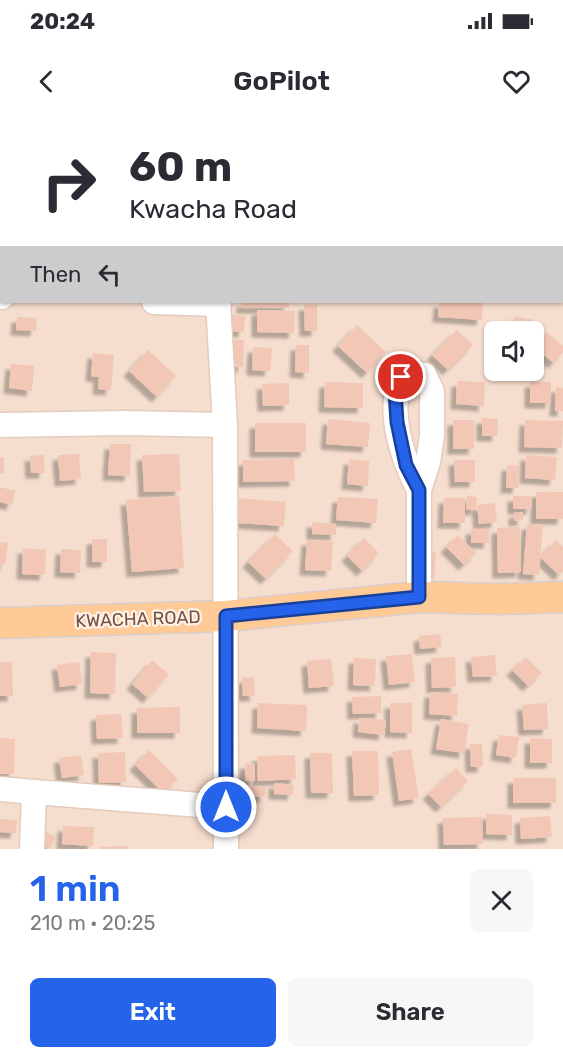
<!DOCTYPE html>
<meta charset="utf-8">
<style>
:root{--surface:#fff;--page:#f7f7f7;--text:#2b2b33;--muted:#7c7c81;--accent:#2563eb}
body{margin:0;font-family:Rubik,sans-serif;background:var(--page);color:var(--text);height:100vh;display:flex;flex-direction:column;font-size:22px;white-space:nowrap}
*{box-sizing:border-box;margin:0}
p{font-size:20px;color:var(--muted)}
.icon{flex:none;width:33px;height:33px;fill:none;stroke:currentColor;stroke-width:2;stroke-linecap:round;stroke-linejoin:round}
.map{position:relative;height:729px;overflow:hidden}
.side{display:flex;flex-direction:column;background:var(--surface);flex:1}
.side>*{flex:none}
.guide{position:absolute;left:0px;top:0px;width:564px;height:183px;box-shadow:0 2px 4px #0004;background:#fff;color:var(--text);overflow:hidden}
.controls{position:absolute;left:484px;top:201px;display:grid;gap:12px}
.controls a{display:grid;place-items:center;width:60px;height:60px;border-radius:9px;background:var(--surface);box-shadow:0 2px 4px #0004;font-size:30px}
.pin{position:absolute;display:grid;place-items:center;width:51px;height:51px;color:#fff;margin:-26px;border:3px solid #fff;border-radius:50%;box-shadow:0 2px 6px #0007}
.me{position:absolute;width:66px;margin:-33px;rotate:0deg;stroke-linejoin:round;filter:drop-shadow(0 0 4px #0008)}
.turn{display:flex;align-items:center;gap:21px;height:126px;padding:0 30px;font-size:27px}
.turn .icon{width:78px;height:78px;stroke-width:2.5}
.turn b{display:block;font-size:42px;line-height:51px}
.then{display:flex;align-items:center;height:57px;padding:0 30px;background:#0003;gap:12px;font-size:22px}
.round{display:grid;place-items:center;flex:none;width:63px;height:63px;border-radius:9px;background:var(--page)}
.overview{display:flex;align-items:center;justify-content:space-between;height:102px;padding:0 30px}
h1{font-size:36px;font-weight:600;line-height:45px;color:var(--accent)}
.action{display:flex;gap:12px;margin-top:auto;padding:12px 30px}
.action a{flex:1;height:69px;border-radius:9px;background:var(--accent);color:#fff;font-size:24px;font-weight:600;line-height:69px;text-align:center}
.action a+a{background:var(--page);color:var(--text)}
.status{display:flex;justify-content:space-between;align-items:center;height:42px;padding:0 30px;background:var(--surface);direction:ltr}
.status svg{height:16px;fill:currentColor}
header{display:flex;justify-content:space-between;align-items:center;height:78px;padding:0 30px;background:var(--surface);font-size:27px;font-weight:600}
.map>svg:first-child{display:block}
.residential{fill:#f5dece;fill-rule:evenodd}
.building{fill:#f3c7b6;filter:url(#shadow)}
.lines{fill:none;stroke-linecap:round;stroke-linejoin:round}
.minor-casing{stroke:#e3cbbe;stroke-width:27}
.major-casing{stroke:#d8cecb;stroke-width:33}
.minor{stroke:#fff;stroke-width:24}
.major{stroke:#ffca95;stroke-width:30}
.route-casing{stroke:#184099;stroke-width:15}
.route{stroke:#2563eb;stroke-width:10}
.labels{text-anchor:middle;stroke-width:4.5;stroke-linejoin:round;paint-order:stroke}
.street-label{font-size:18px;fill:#745146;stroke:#fff2e6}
</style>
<div class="status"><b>20:24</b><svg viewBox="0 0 49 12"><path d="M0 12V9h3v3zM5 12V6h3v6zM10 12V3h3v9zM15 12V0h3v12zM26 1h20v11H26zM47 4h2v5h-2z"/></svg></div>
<header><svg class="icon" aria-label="back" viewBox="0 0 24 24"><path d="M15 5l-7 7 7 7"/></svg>GoPilot<svg class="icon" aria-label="heart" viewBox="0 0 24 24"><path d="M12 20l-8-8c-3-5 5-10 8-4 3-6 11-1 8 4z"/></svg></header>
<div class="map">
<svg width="563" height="729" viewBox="0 0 563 729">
<defs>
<filter id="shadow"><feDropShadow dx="-5.5" dy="5.5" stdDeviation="1.5" flood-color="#0004"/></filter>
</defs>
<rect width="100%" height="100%" fill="#fdeedf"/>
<!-- residential -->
<path class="residential" d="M0,144L2,182H562L563,155V729H0ZM495,212H534V250H495Z"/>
<!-- building -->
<g class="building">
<rect x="242" y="182" width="47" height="6"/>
<path d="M439,182H483L482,200L438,197Z"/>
<path d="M304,185H317V211H305Z"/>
<path d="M257,190L295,191L294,213L257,212Z"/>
<path d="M227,194L245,196L244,212L226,211Z"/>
<path d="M515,196L533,200L531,212H512Z"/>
<path d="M17,197L37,198L36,211L16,210Z"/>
<path d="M357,205L386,232L367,253L338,226Z"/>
<path d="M457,210L473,225L448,250L432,235Z"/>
<path d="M547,212L563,226V232L554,243L534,227Z"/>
<path d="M228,220H244L243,247L228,246Z"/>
<path d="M296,225H309V253L295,252Z"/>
<path d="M253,227L272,228L270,251L252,250Z"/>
<path d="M148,230L176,256L157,277L129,251Z"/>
<path d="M93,233L114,235L111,270L98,269L99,257L91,256Z"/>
<path d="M11,244L34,246L32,271L9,268Z"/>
<path d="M457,261L485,262L484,286L456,284Z"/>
<path d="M325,262L363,263V288L324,287Z"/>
<rect x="530" y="262" width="21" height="21"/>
<path d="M289,263V285L263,286L262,264Z"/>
<path d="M556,267L563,268V291H555Z"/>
<path d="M482,298L498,299L497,316H482Z"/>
<path d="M328,299L370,303L368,327L326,324Z"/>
<rect x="453" y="300" width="21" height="29"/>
<path d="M525,300L563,301L562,328L524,327Z"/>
<rect x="255" y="303" width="51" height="29"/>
<path d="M110,324H131L130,356L108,355Z"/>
<path d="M79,334L81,359L60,361L58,335Z"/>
<path d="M179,334L181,371L144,372L142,335Z"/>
<path d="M44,335L45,353H31L30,336Z"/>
<path d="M526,335L557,337L555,360L525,358Z"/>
<rect x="0" y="337" width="4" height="16"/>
<path d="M294,339L295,361L243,362V340Z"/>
<path d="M349,339L369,341L368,366L347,364Z"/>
<path d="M454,340H475V362H455Z"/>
<path d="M507,345L519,346L518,368H506Z"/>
<path d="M0,367L15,371L12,385L0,382Z"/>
<rect x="536" y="372" width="27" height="27"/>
<path d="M179,376L184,448L132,452L126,380Z"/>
<path d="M467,376L477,377L476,390L466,389Z"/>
<rect x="513" y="376" width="19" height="13"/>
<path d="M338,377L378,379L376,403L336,400Z"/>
<path d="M239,378L286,382L284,406L238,403Z"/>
<path d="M444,378H465V403H443Z"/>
<path d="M495,383L497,402L479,404L477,385Z"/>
<path d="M523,392V400L514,401V393Z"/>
<path d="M312,402L336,404V415L312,414Z"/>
<path d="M527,404L543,405L539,455L523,454Z"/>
<path d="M520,407L521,452L498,453L497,408Z"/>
<rect x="471" y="409" width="18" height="14"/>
<path d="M275,414L293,431L266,459L248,442Z"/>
<path d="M458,415L476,433L464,445L446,427Z"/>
<path d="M364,418L379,433L362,451L347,436Z"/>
<rect x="92" y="419" width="15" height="23"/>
<path d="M307,420L333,422L331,451L305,450Z"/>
<path d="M556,420L563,427V451L559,455L540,437Z"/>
<path d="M0,422L8,423L5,445L0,444Z"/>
<path d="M23,428L46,430L45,455L22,454Z"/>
<path d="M61,429L81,430L80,453L60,452Z"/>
<path d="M421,431L436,432L434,459L419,458Z"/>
<path d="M440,514L442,527L420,529L419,516Z"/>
<path d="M91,532L116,533L115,574L90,573Z"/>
<path d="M412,534L415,562L389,565L386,536Z"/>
<path d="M495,535L497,556L473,557L471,537Z"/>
<path d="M455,537L456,567L432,568L431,538Z"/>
<path d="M526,537L542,553L528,566L512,550Z"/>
<path d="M354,538L376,539L375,566L353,565Z"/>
<path d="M331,539L334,566L309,568L307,541Z"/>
<path d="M152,540L169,554L148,578L132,564Z"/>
<path d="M0,542H12L13,576H0Z"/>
<path d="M79,542L82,564L60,567L57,545Z"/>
<path d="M254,557L255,576H243L242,558Z"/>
<path d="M430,572L458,574L457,596L429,594Z"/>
<path d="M381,576V593L353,594L352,577Z"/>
<path d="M258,583L307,585L306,611L257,608Z"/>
<path d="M390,583H412V613L390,612Z"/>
<path d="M547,583L548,609L524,610L522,585Z"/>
<path d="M180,587V613H137V588Z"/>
<path d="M121,594L123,618L97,619L96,595Z"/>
<path d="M359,598L386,600L384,615L358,612Z"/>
<path d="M441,599L469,604L464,633L436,629Z"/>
<path d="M499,615L519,617L516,638L496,635Z"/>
<path d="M0,618L15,619L14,654H0Z"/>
<path d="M530,618L552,619V643H530Z"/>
<path d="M470,624H482L483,647H471Z"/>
<path d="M411,629L419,678L399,681L392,632Z"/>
<path d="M149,630L178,659L164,674L135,645Z"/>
<path d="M352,631H378L379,675L354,676Z"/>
<path d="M125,632L126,662L99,663L98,633Z"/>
<path d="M310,633H332L333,673H311Z"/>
<path d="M81,635L84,655L62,658L59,638Z"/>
<path d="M295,635L296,659L258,661L257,636Z"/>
<path d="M245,643L255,644V661H245Z"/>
<path d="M456,648L468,661L441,687L428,674Z"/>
<rect x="513" y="658" width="43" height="25"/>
<path d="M274,663L294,665L293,675L274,674Z"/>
<path d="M249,666L266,667L265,677L249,676Z"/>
<path d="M486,694L512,695V715L486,714Z"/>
<path d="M550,696L552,717L521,719L520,698Z"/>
<path d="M482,697L483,724L444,725L443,698Z"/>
<path d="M0,699L17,700L16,713L0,712Z"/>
<path d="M63,706L94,707L93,726L62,724Z"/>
<path d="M45,711L56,718L49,729L38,722Z"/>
<path d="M127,726V729H101L100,727Z"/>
</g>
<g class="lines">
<defs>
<g id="minor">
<path d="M2,0V2"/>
<path d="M164,0L165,2"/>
<path d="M0,177H2"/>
<path d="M154,182L219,184"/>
<path d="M218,182L225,305L226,729"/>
<path d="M0,305L124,303L225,305"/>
<path d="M419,370C402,338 387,292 401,257L412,252L424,255L432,271V315L428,342L419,370V477"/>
<path d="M0,669L34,672"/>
<path d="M32,729L34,672L226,687"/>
</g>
<path id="major" d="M0,503L226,496L419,477L498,479L563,477"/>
</defs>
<!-- minor casing -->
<use href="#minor" class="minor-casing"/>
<!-- major casing -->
<use href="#major" class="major-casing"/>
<!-- minor -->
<use href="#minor" class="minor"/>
<!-- major -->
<use href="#major" class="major"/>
</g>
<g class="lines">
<defs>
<path id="route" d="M226,687V496L419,477V370L406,345L397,302L395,271L401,257"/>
</defs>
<!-- route casing -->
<use href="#route" class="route-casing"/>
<!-- route -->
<use href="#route" class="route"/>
</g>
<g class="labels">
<!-- street labels -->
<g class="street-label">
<text transform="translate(138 499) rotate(-2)" y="6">KWACHA ROAD</text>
</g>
</g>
</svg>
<div class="controls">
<a><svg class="icon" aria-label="sound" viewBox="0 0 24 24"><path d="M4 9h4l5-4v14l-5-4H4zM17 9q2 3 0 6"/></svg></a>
</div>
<div class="pin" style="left:401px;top:257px;background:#d93025"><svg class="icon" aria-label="arrive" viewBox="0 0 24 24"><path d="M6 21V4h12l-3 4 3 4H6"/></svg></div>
<svg class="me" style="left:226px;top:687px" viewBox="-20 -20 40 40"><circle r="17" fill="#2563eb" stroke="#fff" stroke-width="3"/><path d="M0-11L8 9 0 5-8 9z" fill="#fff"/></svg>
<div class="guide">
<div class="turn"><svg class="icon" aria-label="right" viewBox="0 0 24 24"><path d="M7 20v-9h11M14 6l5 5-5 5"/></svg><div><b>60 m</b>Kwacha Road</div></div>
<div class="then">Then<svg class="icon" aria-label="left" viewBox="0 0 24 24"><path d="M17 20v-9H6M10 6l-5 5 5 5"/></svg></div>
</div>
</div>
<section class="side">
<div class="overview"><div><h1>1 min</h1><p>210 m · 20:25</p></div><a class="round"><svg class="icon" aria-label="close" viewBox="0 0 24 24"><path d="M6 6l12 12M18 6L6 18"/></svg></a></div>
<div class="action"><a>Exit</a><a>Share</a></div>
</section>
